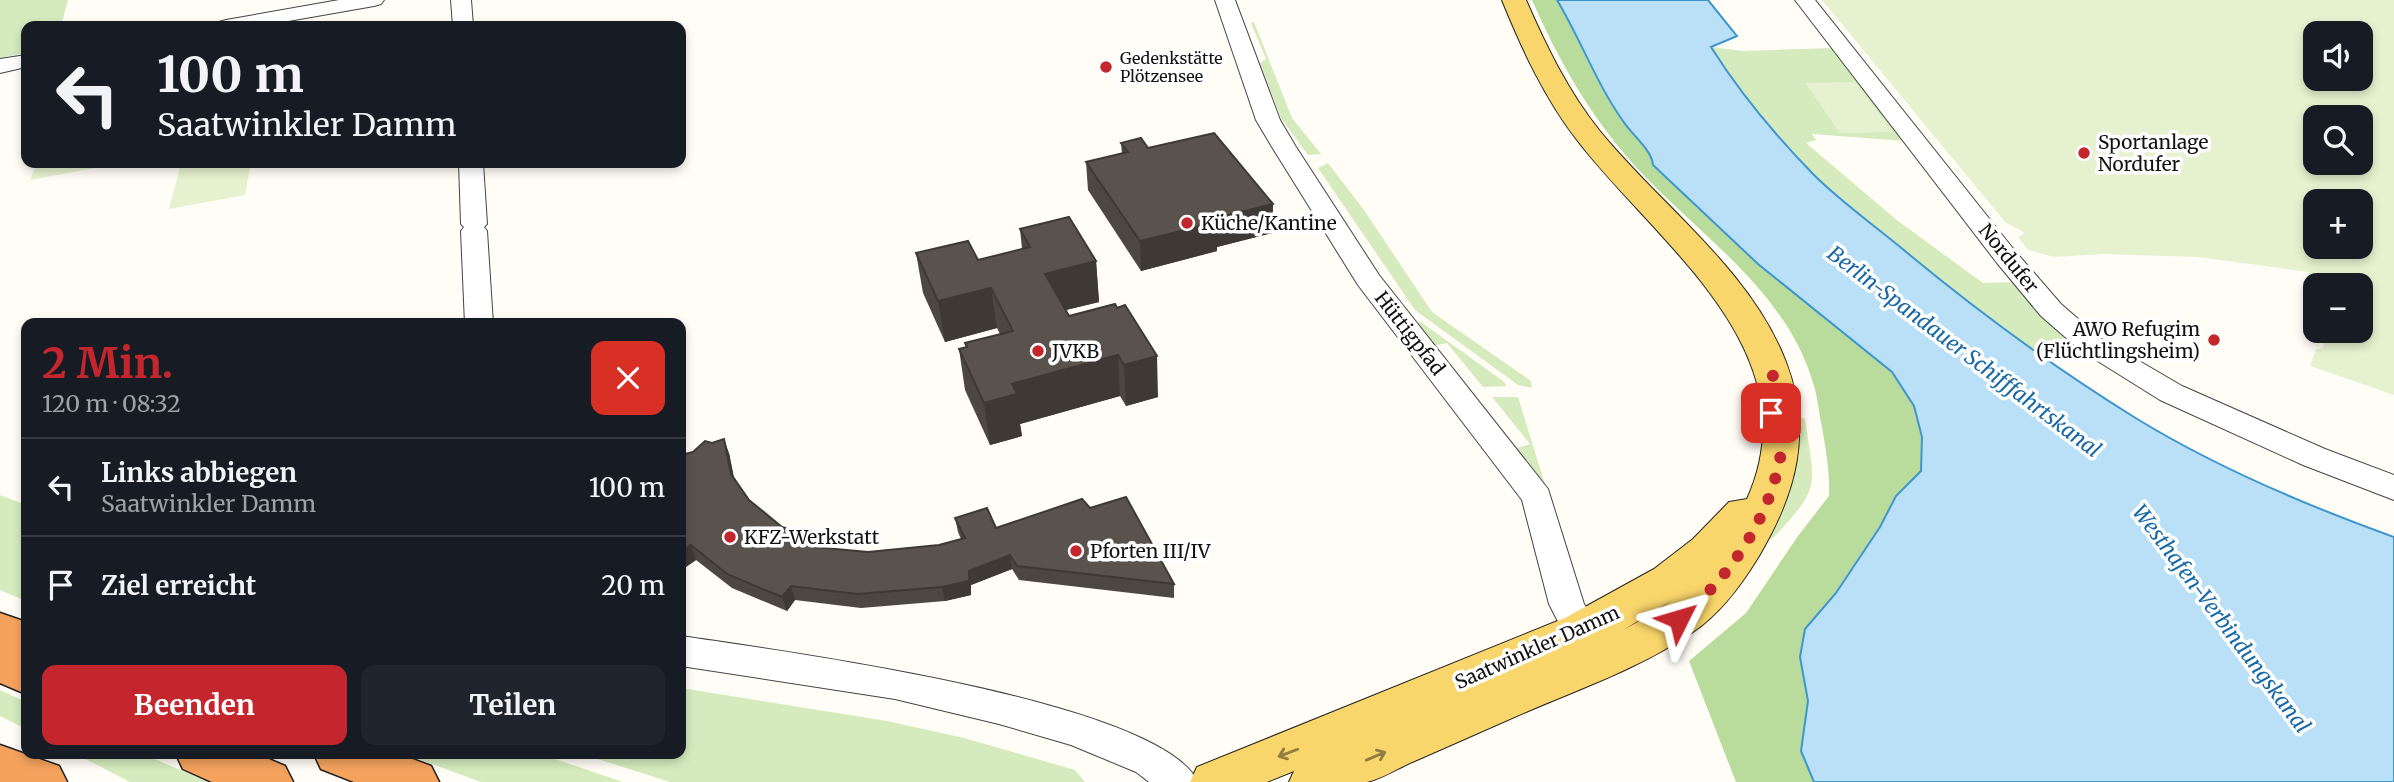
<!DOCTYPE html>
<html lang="de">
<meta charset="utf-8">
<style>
:root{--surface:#171b24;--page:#20242c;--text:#f1f3f6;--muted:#9ea1a6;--line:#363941;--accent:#c4262e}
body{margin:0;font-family:Merriweather,serif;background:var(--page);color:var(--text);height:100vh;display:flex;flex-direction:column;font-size:26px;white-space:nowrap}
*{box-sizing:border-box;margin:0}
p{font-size:23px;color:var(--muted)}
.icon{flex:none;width:38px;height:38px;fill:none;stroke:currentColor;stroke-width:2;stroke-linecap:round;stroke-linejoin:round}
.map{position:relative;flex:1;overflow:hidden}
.sheet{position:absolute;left:21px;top:318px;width:665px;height:441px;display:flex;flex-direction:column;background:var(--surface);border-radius:14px;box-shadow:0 4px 10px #0003}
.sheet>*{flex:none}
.hud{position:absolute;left:21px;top:21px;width:665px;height:147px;border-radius:14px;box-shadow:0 4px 10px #0003;background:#171b24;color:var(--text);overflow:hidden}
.fabs{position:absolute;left:2303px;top:21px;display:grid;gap:14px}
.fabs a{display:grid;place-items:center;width:70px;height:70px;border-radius:14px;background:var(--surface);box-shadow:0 4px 10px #0003;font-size:35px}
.pin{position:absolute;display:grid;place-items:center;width:60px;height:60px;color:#fff;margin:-30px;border-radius:14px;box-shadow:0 4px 10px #0006}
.me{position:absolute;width:77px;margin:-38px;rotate:50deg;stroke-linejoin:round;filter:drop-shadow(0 0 5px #0008)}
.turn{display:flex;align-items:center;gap:24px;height:147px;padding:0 21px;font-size:32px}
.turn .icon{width:91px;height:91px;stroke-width:2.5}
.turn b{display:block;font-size:49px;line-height:60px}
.round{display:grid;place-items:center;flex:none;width:74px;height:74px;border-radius:14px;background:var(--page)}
.overview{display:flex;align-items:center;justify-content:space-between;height:119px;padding:0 21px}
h1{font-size:42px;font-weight:700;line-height:52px;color:var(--accent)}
.primary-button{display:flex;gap:14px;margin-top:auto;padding:14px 21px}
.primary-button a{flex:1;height:80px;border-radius:14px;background:var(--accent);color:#fff;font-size:28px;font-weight:700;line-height:80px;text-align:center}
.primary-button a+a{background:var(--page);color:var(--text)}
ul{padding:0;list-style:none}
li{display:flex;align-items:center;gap:21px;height:98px;padding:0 21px;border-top:2px solid var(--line)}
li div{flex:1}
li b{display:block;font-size:26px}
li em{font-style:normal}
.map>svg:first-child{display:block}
.green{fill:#d5ebbd}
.forest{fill:#b9dc9c}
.pitch{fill:#e6f2cf;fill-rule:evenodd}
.water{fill:#b9e0f7;stroke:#3f96cf;stroke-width:2}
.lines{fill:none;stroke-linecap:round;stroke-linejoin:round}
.minor-casing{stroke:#444;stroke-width:2}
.major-casing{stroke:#222;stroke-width:2}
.highway-casing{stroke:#222;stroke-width:3}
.minor{fill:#fff;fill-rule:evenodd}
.major{fill:#f9d66b;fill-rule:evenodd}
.highway{fill:#f5a25d;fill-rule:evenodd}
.wall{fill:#4d4742}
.shaded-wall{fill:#3f3936}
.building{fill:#5a524d;stroke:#3f3936;stroke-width:2}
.oneway{stroke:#917d42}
.route{stroke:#c4262e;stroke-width:12;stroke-dasharray:0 21.6}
.poi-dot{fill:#c4262e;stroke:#fff;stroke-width:2.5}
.labels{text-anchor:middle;stroke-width:7;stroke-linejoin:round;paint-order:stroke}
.far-poi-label{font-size:16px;fill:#111;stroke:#fff;text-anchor:start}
.poi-label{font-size:19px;fill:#111;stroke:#fff;text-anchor:start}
.street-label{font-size:19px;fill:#111;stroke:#fff}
.water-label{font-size:21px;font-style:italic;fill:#1768a6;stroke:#fff}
</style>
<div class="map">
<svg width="2394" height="782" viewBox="0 0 2394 782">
<rect width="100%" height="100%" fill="#fffdf5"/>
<!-- green -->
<g class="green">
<path d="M0,0H68L61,26H26V53L0,58Z"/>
<path d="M1254,22L1292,118L1321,154L1308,155L1281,118L1260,63L1266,59L1251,23Z"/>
<path d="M1710,47L1744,51L1832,48L1905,141L1812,134L1816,140L1806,143L1898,221L1983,283L2016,282L2074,347L2041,355L1941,281L1815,176L1740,92Z"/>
<path d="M1328,163L1364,210L1432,312L1531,381L1532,388L1518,385L1415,310L1318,168Z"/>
<path d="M1421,322L1503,381L1507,386L1483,387L1447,343L1432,346L1414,324Z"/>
<path d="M1492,397H1518L1547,491L1514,449L1530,444Z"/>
<path d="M1797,416L1805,419C1815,488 1822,486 1772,539H1767C1787,498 1802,463 1797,416Z"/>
<path d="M0,495L26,505V601L0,590Z"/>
<path d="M681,688L887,721L964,738L1075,770L1085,782H670L582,754H681Z"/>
<path d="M0,690L26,702V729L0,716Z"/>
<path d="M76,754H143L208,782H130Z"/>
<path d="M405,754H540L623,782H481Z"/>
</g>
<!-- forest -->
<path class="forest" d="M1532,0H1557C1580,39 1595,84 1623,121C1633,135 1651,148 1653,166L1758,264L1892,372L1914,406L1922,437L1921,471L1896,496L1880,527L1836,593L1805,629L1800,657L1808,701L1801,751L1814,782H1736L1689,661L1746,613L1798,536L1829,496C1830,473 1826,450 1822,427C1819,414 1818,399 1814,386C1787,290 1698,235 1635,166C1590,116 1559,61 1532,0Z"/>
<!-- pitch -->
<g class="pitch">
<path d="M1822,0H2394V395L2310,366L2316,349L2323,348L2324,344L2319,342L2320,338L2313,330L2315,327V331H2361V285L2315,286L2308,272L2198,257L2103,254L2054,257L2028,250L2018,237L2025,233L2005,222ZM2315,33H2361V79H2315ZM2315,117H2361V163H2315ZM2315,201H2361V247H2315Z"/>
<path d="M1855,82L1893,132L1840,133L1805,83Z"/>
<path d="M37,163H108L107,166L30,180Z"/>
<path d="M181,163H251L245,195L169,209Z"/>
</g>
<!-- water -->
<path class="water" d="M1557,0H1708L1737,36L1711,47C1740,93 1775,135 1813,174C1839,200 1871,223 1899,246C1973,308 2052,366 2134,417C2215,467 2305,505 2394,537V782H1814L1801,751L1808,701L1800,657L1805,629L1836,593L1880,527L1896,496L1921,471L1922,437L1914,406L1892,372L1758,264L1653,165C1652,150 1632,135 1623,121C1596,83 1581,40 1557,0Z"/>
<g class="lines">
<defs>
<g id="minor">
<path d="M339,0H384L381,4L374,6L260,26H216L219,22L226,20Z"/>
<path d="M451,0H471L473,26H453Z"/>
<path d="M1215,0H1235L1280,120L1296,147L1379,275L1548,489L1584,604L1611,646L1606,656L1593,661L1580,656L1568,641L1549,604L1522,500L1358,285L1272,147L1256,120Z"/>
<path d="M1795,0H1815L2015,251L2061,304L2100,338L2182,386L2325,449L2394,475V500L2303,465L2160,400L2080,350L2041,316L1997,263Z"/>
<path d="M26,55V67L0,73V59Z"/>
<path d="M459,163H483L487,224L484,227L487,231L493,324H465L461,231L464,227L461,224Z"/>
<path d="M681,636C775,650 1159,700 1198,782H1149L1136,772L1071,745L999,724L895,699L681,666Z"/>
</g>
<path id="major" d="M1502,0H1526C1546,46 1568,91 1599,130C1661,206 1750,269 1786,362C1813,433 1796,493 1759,556C1742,584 1721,613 1693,632C1642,667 1582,688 1526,712C1487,729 1449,746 1410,763C1397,769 1381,779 1367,782C1345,782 1312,782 1289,782L1294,771L1267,782H1190L1197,767L1565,618L1654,569L1693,539L1729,502L1747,499C1814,350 1655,242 1577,140C1544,97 1522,49 1502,0ZM1673,600C1657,611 1640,621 1623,630Z"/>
<g id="highway">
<path d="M0,613L26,622V694L0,683Z"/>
<path d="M0,745L59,766L67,782H0Z"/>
<path d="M176,754H257L285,766L293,782H212L183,769Z"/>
<path d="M314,754H399L431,766L439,782H354L321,769Z"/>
</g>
</defs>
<!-- minor casing -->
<use href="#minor" class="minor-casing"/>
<!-- major casing -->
<use href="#major" class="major-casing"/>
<!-- highway casing -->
<use href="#highway" class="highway-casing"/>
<!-- minor -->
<use href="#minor" class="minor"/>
<!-- major -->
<use href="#major" class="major"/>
<!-- highway -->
<use href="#highway" class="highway"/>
</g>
<!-- wall -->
<g class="wall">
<path d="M1121,143L1148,148L1273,204L1272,233L1217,247V251L1141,271L1088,190L1086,162L1122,154Z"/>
<path d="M1020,229L1096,261L1099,302L1066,310L1069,316L1115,304L1158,397L1126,406L1120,396L1020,424L1022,436L990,445L965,390L959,349L966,347L965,343L1000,334L997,328L945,342L923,293L916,253L978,260L1022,249Z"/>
<path d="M729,453L734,478L749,500L782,527L822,539L825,548L868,552L939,545L961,539L958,532L955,518L996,528L1090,508L1174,584V598L1019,580L1012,569L971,585V595L945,601L861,608L795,600L787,611L732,588L696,560L683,569L681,566V455Z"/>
</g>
<!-- shaded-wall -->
<g class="shaded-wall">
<path d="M1273,204L1272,233L1217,247V251L1141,271L1140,241L1215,218Z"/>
<path d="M1096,261L1099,302L1049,314L1045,274Z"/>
<path d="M991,288L997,328L945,342L938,301Z"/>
<path d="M1118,355L1120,396L1020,424L1022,436L990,445L984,403L1012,384Z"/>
<path d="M1157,356L1158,397L1126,406L1124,365Z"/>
<path d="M724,439L729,453L736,488L731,474Z"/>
<path d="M822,539L826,554L814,547Z"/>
<path d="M691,545L696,560L683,569L681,563V552Z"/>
<path d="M1010,555L1012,569L971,585V595L945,601L942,587L969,571Z"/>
<path d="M791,586L795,600L787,611L782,597Z"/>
</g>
<!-- building -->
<g class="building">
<path d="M1214,133L1273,204L1215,218L1218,222L1140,241L1086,162L1128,152L1121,143L1141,138L1148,148Z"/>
<path d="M1069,217L1096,261L1045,274L1069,316L1115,304L1117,308L1125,305L1157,356L1124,365L1118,355L1012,384L1017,394L984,403L959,349L967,347L965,343L1013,331L991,288L938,301L916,253L968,241L978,260L1030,247L1020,229Z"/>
<path d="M724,439L731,474L749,500L782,527L822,539L814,547L868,552L939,545L965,538L955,518L987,508L996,528L1082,499L1090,508L1126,497L1174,584L1017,566L1010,555L969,571V581L942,587L857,594L791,586L782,597L727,574L691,545L681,552V455L693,452L705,441L712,443Z"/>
</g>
<!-- one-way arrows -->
<defs><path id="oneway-shaft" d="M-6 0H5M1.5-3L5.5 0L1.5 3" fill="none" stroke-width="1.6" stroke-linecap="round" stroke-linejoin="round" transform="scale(1.75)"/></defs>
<g class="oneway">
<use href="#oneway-shaft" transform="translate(1288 753) rotate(159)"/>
<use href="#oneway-shaft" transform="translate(1376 756) rotate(-23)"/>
</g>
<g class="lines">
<!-- route -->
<path class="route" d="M1679,619C1734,574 1776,510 1783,438C1784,417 1778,394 1773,374L1771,413"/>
</g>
<!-- markers -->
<g class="poi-dot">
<circle cx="1106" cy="67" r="7"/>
<circle cx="2084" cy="153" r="7"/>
<circle cx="1187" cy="223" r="7"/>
<circle cx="2214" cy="340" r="7"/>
<circle cx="1038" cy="351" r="7"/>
<circle cx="730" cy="537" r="7"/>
<circle cx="1076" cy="551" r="7"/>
</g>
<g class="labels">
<!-- far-poi labels -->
<g class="far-poi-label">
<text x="1120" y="64">Gedenkstätte<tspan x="1120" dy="18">Plötzensee</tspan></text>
</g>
<!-- poi labels -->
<g class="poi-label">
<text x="2098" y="149">Sportanlage<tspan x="2098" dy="22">Nordufer</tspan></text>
<text x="1201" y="230">Küche/Kantine</text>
<text x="2200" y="336" text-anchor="end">AWO Refugim<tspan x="2200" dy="22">(Flüchtlingsheim)</tspan></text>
<text x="1052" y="358">JVKB</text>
<text x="744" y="544">KFZ-Werkstatt</text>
<text x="1090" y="558">Pforten III/IV</text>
</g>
<!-- street labels -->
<g class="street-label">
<text transform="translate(2009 258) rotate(51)" y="7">Nordufer</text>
<text transform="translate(1410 333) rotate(52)" y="7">Hüttigpfad</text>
<text transform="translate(1537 647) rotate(-24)" y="7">Saatwinkler Damm</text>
</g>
<!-- water labels -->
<g class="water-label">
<text transform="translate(1964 352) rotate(37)" y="7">Berlin-Spandauer Schifffahrtskanal</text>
<text transform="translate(2221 619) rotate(53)" y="7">Westhafen-Verbindungskanal</text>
</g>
</g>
</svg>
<div class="fabs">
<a><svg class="icon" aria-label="sound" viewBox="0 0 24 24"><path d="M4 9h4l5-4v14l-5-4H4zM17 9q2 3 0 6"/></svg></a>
<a><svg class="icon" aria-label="search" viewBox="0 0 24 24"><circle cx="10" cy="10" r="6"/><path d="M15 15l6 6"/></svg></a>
<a>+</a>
<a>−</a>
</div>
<div class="pin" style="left:1771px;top:413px;background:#d93025"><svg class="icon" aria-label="arrive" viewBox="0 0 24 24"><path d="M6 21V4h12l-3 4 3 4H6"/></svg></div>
<svg class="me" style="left:1679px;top:619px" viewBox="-20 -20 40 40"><path d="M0-17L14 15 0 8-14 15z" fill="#c4262e" stroke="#fff" stroke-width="4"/></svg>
<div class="hud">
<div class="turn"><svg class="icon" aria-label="left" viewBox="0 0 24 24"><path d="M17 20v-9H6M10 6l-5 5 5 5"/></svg><div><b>100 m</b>Saatwinkler Damm</div></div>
</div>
<section class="sheet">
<div class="overview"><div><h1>2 Min.</h1><p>120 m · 08:32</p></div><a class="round" style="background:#d93025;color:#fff"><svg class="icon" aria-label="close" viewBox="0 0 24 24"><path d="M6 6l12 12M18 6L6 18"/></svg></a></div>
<ul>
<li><svg class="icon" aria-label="left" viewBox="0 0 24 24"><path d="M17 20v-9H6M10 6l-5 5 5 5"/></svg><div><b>Links abbiegen</b><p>Saatwinkler Damm</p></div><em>100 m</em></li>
<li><svg class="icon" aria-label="arrive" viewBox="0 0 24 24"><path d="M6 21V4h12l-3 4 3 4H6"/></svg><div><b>Ziel erreicht</b></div><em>20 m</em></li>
</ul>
<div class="primary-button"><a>Beenden</a><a>Teilen</a></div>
</section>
</div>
